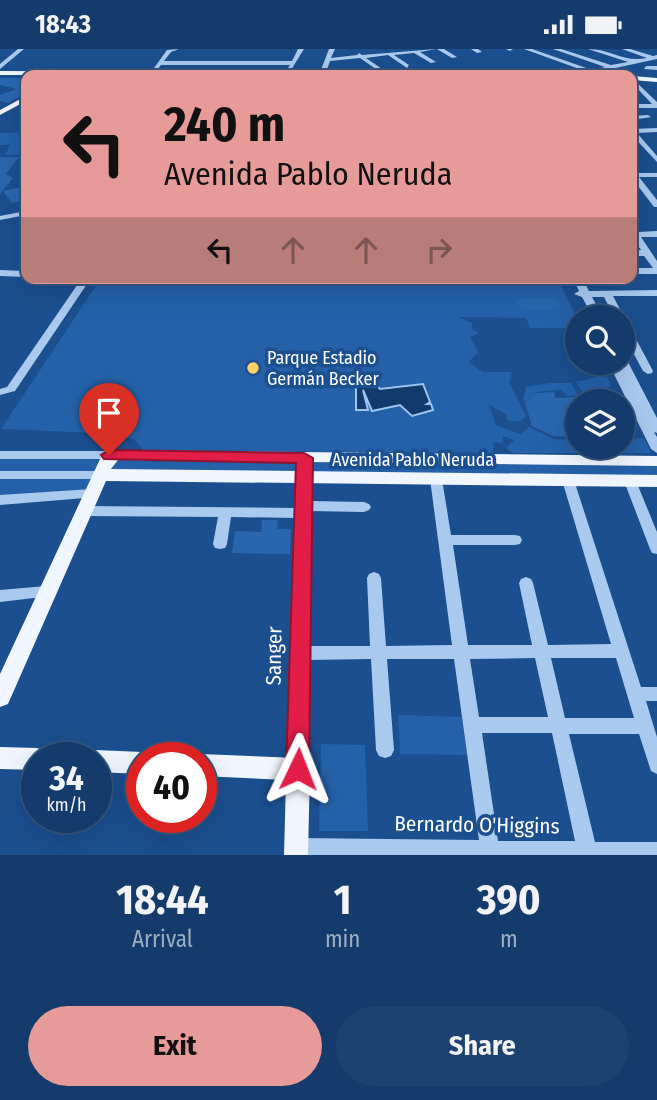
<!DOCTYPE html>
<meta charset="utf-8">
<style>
:root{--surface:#143b6b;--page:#1d4271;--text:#f1f3f6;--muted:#9dadc1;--line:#33557e;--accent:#e69b98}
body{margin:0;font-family:"Fira Sans Condensed",sans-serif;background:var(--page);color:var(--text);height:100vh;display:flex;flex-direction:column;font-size:26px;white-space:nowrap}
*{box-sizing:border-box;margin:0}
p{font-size:23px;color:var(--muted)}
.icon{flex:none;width:38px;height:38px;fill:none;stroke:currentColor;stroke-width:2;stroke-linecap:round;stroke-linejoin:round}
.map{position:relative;height:806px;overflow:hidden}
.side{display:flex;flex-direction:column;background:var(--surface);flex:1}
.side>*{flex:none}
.guide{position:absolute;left:21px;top:21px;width:616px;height:214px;border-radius:14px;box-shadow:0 7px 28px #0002,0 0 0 2px var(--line);background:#e69b98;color:#111;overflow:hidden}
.buttons{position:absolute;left:565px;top:256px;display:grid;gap:14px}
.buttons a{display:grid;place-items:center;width:70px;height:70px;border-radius:50%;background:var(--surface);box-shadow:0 7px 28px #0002,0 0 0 2px var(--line);font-size:35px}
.speed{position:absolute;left:21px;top:693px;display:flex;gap:14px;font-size:35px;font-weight:700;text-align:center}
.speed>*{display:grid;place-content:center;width:91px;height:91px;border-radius:50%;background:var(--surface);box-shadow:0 7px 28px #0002,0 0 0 2px var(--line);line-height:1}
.speed small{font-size:18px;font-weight:400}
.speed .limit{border:10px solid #d22;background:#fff;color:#111}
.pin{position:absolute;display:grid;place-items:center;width:60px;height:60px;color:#fff;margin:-72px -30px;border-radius:50% 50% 50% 0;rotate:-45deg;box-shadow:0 0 7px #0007}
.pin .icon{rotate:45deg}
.me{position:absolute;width:77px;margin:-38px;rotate:2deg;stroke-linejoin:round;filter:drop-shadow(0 0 5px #0008)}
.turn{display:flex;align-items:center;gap:24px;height:147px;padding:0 28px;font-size:32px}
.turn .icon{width:91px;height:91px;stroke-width:2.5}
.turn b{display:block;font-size:49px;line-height:60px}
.lanes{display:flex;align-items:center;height:66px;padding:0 28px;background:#0003;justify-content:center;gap:35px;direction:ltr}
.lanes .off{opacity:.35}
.eta{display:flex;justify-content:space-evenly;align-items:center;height:119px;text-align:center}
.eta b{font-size:42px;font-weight:700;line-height:49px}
.primary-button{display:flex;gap:14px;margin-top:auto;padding:14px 28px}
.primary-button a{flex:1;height:80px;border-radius:42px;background:var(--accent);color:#111;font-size:28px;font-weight:700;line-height:80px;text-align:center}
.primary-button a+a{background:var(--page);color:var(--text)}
.status{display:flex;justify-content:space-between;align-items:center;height:49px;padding:0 35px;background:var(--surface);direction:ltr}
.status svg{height:19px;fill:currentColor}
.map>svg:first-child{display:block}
.green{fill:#2461a8}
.water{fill:#123a6d;stroke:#9cc4f0;stroke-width:2}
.building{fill:#2a66ad}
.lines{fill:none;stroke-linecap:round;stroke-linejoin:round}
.minor{fill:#a9c9ee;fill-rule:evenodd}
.major{fill:#f0f6ff;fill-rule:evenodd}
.route{fill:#e11d48;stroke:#92132f;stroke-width:2}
.poi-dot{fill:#ffd166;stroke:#1b4f8f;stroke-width:2.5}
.labels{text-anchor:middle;stroke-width:7;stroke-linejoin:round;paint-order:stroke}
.poi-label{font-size:18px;fill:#fff;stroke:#1b4f8f;text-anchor:start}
.street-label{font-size:18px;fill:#fff;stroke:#1b4f8f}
.near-street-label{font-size:21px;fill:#fff;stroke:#1b4f8f}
</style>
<div class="status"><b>18:43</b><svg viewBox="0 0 49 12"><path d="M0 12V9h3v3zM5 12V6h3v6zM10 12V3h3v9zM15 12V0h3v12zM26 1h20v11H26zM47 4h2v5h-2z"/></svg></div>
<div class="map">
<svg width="657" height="806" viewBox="0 0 657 806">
<rect width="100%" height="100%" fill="#1b4f8f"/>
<!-- green -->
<g class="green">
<path d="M26,83V99L18,106H5L10,96H0V84Z"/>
<path d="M101,229H557L577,269V279H530L526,269L458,268L472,274V280L479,284L470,288L478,303L469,313L483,323H512L509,333L526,367L519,373L507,371L506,365L489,356L496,376L520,385L529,378L554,390L577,391L578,397H623V381L627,390L644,389L651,404H512L506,399L514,391L503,387V394L494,393L493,404L143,401L135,391L118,385L1,380Z"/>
<path d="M601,327L607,328L611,336L608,339L615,352L585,347L576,333Z"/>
<path d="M549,334H571L578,346L567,347L561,341L537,343L526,353L523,350L526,338Z"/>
<path d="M0,408H107L89,443L0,450Z"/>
<path d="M116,412L657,417V429L108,426Z"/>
<path d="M398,666L462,668L467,706L400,705Z"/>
<path d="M321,695L365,696L368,782H319Z"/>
</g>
<!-- water -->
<path class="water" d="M370,330L380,340L423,335L430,353L427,355H431L433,361L412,367L400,356L372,362L363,341L368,361H356V333Z"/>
<!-- building -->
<g class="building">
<path d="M0,29H26V44L8,54L0,52V46L17,40L0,36Z"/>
<path d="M0,108H19L6,125L13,129L0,145Z"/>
<path d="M26,137V151L12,154L3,142Z"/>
<path d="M555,248L562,260L521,262L515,250Z"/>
<path d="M554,343L555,349L578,348V388L553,387L532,377L525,354L536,344Z"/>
<path d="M262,471H278L277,480H291L290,505L232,504L235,482L261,483Z"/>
</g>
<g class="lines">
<!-- minor -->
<g class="minor">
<path d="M18,0H24L0,20V15Z"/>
<path d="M179,0L171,3L164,12H292L298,0H304L291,21L288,19L290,16H161L153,26H149L167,1Z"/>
<path d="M329,0H335L331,9L357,6L359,4L362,6L436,0L420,3L436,13L431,14L414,4L394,6L409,16L407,19L388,6L366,9L385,22L383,25L360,9L330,12L325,26H319Z"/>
<path d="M437,0H444L457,8L452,9Z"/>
<path d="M471,0H478L482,3L477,4Z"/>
<path d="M506,0H513L510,2Z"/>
<path d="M524,0H532L592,21L605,18L553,0H561L611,16L628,13L588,0C611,0 624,14 647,9L622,0H630L653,7L657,6V10L597,23L599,24L596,26Z"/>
<path d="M646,17H657V21L644,20Z"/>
<path d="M632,29L657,53V59H632V55H652L632,34Z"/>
<path d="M632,67L648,66L651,68L632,71Z"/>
<path d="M657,79V83L637,84L657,107V113L632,86V80Z"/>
<path d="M632,122L636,124H657V128H639L657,151V158H654L632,129Z"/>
<path d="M26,162V166L0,171V167Z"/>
<path d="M632,179L638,183L657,182V188H641L657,212V225H632V219H653L644,207H632V201H641L632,188Z"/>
<path d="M0,221L26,222V228L0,227Z"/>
<path d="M82,229H91L15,342L0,346V340L7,338Z"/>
<path d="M573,229H582L589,242L657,241V247H613L624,268L623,269V268H614L604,248H592L603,268H593L582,248L574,245L579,242Z"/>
<path d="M623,272L628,275L653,322L652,324L648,325L643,322L623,285Z"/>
<path d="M623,310L628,313L657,369V384L654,383L657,388V404L651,400L608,313H623Z"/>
<path d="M0,402H115L121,406L115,410H0Z"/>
<path d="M304,405L310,409V452L364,453L369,455L371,458L369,461L364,463L310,462L308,597H370L367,529L369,525L374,523L379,525L381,529L386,597L452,596L430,430L436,426L442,430L451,486H515L520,487L522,491L520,495L515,496H453L468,596H532L519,534L521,530L526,528L531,530L533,534L548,596L611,595L562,431L563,428H573L641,638H657V652H646L657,688V725L651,722L639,685H569L595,793H657V806H289L286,799L289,792L296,789L479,791L454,610H387L394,701L391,707L385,709L379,707L376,701L371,610L308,611L307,720L304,726L298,729L292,726L289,720L296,469L231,468L227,495L225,499L220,500L215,499L213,495L218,468L84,467L79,465L77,462L79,459L84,457L296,459L298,409ZM535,609L548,668H479L470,610ZM551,609H616L634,669H565ZM482,684H552L575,792H498Z"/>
<path d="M0,422H100L106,426L100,430H0Z"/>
<path d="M630,428L636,432L657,483V505L652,504L650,500L624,432Z"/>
<path d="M92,440L97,442L98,445L97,448L0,456V446Z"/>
<path d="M46,537L51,539L53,543L51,547L0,553V541Z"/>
</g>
<!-- major -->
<g class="major">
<path d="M494,21L627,24L631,26H0V22L491,24Z"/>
<path d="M632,27L657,29V33L632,31Z"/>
<path d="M26,47V52L0,66V61Z"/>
<path d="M115,401L657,407V417L118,411L111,420L657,426V438L106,432L8,655L0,658V625L100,410L102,406Z"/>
<path d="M0,698L37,699L45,702L48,709H37V721L0,720Z"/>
<path d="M96,701L142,703L151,709H142V725L96,723V709H86L88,704Z"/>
<path d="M201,705L298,709L306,712L310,720L308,806H284L286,731L201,727V709H193Z"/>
</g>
</g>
<!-- route -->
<path class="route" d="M109,401L304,404L313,409L309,720L306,728L298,731L289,728L286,720L296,414L104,410L101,406Z"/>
<!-- markers -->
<circle class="poi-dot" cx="253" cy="319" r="7"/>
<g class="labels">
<!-- poi labels -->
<g class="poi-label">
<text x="267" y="315">Parque Estadio<tspan x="267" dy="21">Germán Becker</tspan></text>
</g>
<!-- street labels -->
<g class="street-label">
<text x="413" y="417">Avenida Pablo Neruda</text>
</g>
<!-- near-street labels -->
<g class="near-street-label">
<text transform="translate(274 607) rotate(-89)" y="7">Sanger</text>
<text transform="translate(477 776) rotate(1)" y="7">Bernardo O'Higgins</text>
</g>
</g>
</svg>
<div class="buttons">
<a><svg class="icon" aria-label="search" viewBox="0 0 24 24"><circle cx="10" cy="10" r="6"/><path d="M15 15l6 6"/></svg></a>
<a><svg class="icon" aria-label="layers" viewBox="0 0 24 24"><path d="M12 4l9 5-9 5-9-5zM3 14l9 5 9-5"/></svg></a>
</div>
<div class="speed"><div>34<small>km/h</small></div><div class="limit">40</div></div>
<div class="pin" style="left:109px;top:406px;background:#d93025"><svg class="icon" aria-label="arrive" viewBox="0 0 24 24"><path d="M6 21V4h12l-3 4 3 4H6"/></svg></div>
<svg class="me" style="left:298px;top:720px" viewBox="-20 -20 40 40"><path d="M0-17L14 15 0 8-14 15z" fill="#e11d48" stroke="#fff" stroke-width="4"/></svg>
<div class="guide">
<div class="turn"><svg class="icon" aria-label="left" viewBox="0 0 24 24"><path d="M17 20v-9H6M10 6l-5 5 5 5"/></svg><div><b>240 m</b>Avenida Pablo Neruda</div></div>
<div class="lanes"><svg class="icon" aria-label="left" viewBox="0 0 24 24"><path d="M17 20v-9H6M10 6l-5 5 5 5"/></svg><svg class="icon off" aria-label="ahead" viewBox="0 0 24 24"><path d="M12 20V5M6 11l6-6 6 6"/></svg><svg class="icon off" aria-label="ahead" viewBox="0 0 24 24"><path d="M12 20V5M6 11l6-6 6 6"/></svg><svg class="icon off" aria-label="right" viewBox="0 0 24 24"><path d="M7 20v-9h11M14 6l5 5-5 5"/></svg></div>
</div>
</div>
<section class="side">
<div class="eta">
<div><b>18:44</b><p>Arrival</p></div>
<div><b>1</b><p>min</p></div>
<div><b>390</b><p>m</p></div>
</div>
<div class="primary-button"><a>Exit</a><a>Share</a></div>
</section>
